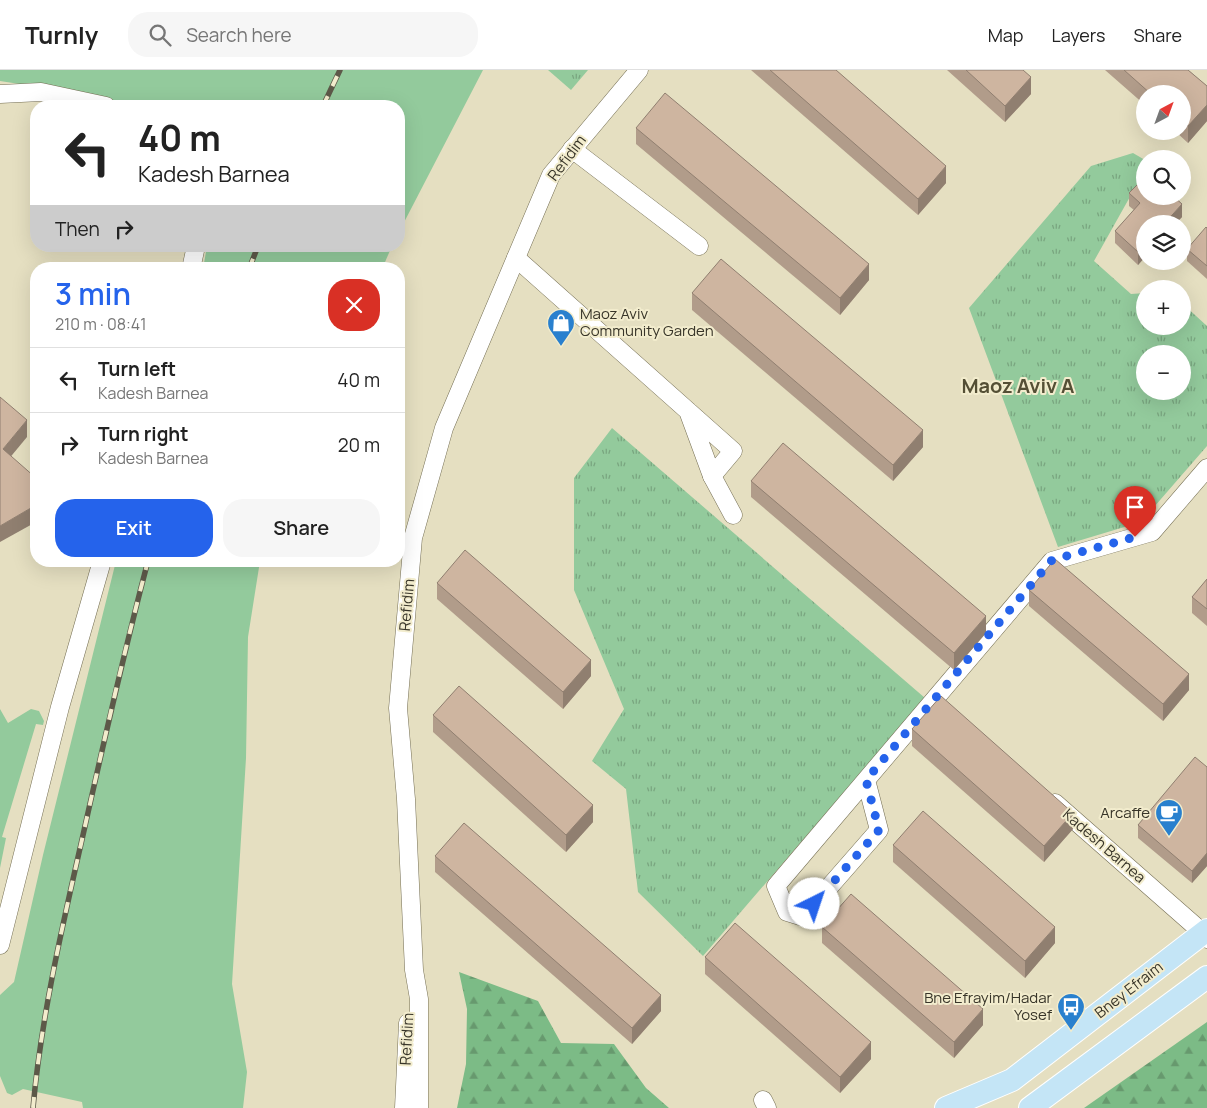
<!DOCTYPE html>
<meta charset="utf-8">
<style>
:root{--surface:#fff;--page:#f6f6f6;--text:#222;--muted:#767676;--line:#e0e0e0;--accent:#2563eb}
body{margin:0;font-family:Manrope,sans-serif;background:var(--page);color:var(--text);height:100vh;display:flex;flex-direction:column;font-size:19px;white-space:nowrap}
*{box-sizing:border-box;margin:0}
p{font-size:16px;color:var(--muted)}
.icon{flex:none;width:28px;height:28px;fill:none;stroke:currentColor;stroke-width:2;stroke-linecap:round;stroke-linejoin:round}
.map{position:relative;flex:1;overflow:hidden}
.side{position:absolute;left:30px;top:192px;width:375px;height:305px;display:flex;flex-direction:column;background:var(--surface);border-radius:20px;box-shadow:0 5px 20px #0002}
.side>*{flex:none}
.guide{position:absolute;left:30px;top:30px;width:375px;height:152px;border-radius:20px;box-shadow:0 5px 20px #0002;background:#fff;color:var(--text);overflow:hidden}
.needle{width:32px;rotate:41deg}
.fabs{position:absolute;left:1136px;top:15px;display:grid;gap:10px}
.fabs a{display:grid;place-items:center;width:55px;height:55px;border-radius:50%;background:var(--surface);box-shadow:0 5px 20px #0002;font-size:25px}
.pin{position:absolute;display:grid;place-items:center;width:42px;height:42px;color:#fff;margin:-51px -21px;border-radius:50% 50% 50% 0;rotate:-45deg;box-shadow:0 0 5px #0007}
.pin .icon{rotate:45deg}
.me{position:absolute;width:55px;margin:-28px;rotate:41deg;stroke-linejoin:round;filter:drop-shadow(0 0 4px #0008)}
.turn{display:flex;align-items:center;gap:18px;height:105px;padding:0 25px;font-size:22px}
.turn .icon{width:65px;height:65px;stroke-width:2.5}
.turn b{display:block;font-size:35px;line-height:42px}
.then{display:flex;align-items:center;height:48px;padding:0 25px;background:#0003;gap:10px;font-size:19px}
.round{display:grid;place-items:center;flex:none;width:52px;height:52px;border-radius:20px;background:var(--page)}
.head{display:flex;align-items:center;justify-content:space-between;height:85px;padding:0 25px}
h1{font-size:30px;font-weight:600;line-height:38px;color:var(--accent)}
.button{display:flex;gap:10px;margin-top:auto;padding:10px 25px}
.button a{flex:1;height:58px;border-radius:20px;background:var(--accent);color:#fff;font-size:20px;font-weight:600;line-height:58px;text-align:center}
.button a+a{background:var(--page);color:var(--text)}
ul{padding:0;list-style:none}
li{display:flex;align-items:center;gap:15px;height:65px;padding:0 25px;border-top:1px solid var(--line)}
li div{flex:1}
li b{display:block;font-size:19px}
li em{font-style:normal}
header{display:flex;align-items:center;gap:30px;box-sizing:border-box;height:70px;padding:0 25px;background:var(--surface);border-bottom:1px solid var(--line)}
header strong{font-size:24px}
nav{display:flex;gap:28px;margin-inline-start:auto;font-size:18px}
.search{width:350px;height:45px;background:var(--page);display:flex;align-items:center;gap:12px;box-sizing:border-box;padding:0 18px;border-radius:20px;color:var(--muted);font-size:19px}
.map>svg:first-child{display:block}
.green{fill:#93ca9c}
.forest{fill:url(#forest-firs)}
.park{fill:url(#park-tufts);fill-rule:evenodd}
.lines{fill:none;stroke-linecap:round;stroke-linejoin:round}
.minor-casing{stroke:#746e53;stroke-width:19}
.major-casing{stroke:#fff;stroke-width:24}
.minor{stroke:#fff;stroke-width:18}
.major{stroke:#c4e5f6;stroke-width:22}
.rail-casing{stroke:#5d5949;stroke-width:5.5}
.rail{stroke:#f2eccd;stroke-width:4;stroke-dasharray:11;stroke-linecap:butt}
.wall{fill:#b19c8a}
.shaded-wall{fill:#907f70}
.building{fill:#ceb5a0;stroke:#907f70}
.route{stroke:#2563eb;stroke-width:9;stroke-dasharray:0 16.2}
.labels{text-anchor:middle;stroke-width:4;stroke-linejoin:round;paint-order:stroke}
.street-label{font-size:15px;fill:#383529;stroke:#f2eccd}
.poi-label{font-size:15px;fill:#383529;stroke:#f2eccd;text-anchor:end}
.district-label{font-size:20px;font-weight:bold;fill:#544f35;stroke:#f2eccd}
</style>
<header>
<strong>Turnly</strong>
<div class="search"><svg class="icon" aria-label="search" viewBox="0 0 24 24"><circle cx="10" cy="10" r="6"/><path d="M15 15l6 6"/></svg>Search here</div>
<nav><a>Map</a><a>Layers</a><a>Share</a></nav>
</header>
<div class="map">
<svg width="1207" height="1038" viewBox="0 0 1207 1038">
<defs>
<pattern id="forest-firs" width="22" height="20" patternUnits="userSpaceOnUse" patternTransform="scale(1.25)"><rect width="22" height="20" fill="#7cbb86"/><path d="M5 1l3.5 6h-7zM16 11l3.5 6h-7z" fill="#67996e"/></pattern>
<pattern id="park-tufts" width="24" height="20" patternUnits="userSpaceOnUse" patternTransform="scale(1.25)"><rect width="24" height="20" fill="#93ca9c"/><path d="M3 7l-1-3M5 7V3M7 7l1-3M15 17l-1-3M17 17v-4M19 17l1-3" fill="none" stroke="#79a57f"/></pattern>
</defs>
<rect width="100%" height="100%" fill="#e5dfc1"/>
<!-- green -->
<g class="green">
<path d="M0,0H483L399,162V36H126L65,21L0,11Z"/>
<path d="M207,176H392L382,199H203Z"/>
<path d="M116,491H260L248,567L246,688L232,914L247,1002L243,1038H83L82,1032L23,1019L12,1025L7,1023L0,1006V925L14,912L43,785Z"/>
<path d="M0,639L8,653L31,639L39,641L44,651L43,655L36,654L2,767L6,768L0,798Z"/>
</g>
<!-- forest -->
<g class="forest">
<path d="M459,902L538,931L561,973L614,974L646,1018L669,1038H457L466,994L467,939Z"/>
<path d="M1207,952V1038H1084Z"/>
</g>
<!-- park -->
<g class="park">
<path d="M548,0H588L571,20Z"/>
<path d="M1133,83L1145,90V100L1094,191L1131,224L1145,223V256H1182L1183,234L1207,256V376L1141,452L1058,477L969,238L1091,96ZM1145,284H1182V321H1145Z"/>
<path d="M612,358L925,628L703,886L638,822L626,719L592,691L624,639L574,520V408Z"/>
</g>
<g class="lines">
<defs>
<g id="minor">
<path d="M0,24L41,22L106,36"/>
<path d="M572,79L699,176"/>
<path d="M516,188L733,381L712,406L688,341"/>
<path d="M191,199L196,176"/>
<path d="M712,406L733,445"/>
<path d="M866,710L879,760L803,847L787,842L776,816L1052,491L1152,462L1207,398"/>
<path d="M1055,733L1203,863L1207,869"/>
<path d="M0,875L60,637L102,491"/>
<path d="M763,1030L767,1038"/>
<path d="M404,1038L408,953"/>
<path d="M419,1038V929L414,900L406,729L398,638L413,468L444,358L551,105L639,0"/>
</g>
<g id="major">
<path d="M946,1038L1012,1010L1207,860"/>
<path d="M1030,1038L1207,907"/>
</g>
</defs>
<!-- minor casing -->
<use href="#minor" class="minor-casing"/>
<!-- major casing -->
<use href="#major" class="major-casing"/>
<!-- minor -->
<use href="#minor" class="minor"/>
<!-- major -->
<use href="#major" class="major"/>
<defs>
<g id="rail">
<path d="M323,36L340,0"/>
<path d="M249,199L258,176"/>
<path d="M33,1038C41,949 61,862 81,774C102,680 123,585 148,491"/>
</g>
</defs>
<!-- rail casing -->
<use href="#rail" class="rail-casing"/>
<!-- rail -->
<use href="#rail" class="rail"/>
</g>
<!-- wall -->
<g class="wall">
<path d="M751,0H836L946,113L918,145Z"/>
<path d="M947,0H1023L1031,24L1005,52Z"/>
<path d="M1105,0H1188L1207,16V51L1188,73L1175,61H1182V24H1145V35Z"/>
<path d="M636,58L869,210L840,245L636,74Z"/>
<path d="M1129,123L1182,147L1175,154H1145V187L1138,195L1115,173V161L1134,140L1129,136Z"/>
<path d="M1207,158V209L1187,191V179Z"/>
<path d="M692,223L923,377L893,411L692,240Z"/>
<path d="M751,411L986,563L954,600L751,427Z"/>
<path d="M1207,509V556L1192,543V527Z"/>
<path d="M437,513L591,606L563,639L437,529Z"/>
<path d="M1029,520L1189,620L1163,651L1029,536Z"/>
<path d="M433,645L593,752L566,782L433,662Z"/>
<path d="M912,659L1073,759L1044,792L912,676Z"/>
<path d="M1207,697V796L1192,813L1138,768V755Z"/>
<path d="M893,775L1055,873L1025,908L893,792Z"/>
<path d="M435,786L661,941L632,974L435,802Z"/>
<path d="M822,857L983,955L954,988L822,873Z"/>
<path d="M705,887L871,989L840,1023L705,904Z"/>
</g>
<!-- shaded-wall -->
<g class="shaded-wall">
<path d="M1031,7V24L1005,52V36Z"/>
<path d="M1207,35V51L1188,73V56Z"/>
<path d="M946,96V113L918,145V129Z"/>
<path d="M1182,134V147L1175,154H1164Z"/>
<path d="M1145,174V187L1138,195V182Z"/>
<path d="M869,194V210L840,245V228Z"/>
<path d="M27,350V367L3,396V379Z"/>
<path d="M923,360V377L893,411V395Z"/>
<path d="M36,435V452L0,472V456Z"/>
<path d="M986,546V563L954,600V583Z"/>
<path d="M591,590V606L563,639V622Z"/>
<path d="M1189,604V620L1163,651V634Z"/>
<path d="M593,735V752L566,782V765Z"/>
<path d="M1073,743V759L1044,792V776Z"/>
<path d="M1207,783V796L1192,813V801Z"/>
<path d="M1055,857V873L1025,908V891Z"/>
<path d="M661,925V941L632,974V958Z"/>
<path d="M983,939V955L954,988V972Z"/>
<path d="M871,972V989L840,1023V1007Z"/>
</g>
<!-- building -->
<g class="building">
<path d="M770,0H836L946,96L918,129Z"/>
<path d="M966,0H1023L1031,7L1005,36Z"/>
<path d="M1124,0H1188L1207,16V35L1188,56L1182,51V24H1151Z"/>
<path d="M665,23L869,194L840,228L636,58Z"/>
<path d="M1145,107V126H1173L1182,134L1164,154H1145V174L1138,182L1115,161L1140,133L1129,123Z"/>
<path d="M1206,157L1207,158V196L1187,179Z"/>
<path d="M721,189L923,360L893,395L692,223Z"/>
<path d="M0,327L27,350L3,379L36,408V435L0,456Z"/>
<path d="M783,373L986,546L954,583L751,411Z"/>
<path d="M465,480L591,590L563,622L437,513Z"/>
<path d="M1055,489L1189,604L1163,634L1029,520Z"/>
<path d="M1207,509V539L1192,527Z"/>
<path d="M459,616L593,735L566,765L433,645Z"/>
<path d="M941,626L1073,743L1044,776L912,659Z"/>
<path d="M1195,687L1207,697V783L1192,801L1138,755Z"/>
<path d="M923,741L1055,857L1025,891L893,775Z"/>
<path d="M464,753L661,925L632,958L435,786Z"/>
<path d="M851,824L983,939L954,972L822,857Z"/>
<path d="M735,853L871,972L840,1007L705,887Z"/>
</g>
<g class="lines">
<!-- route -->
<path class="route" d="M814,834L879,760L866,710L1052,490L1135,467"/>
</g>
<!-- icons -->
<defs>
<symbol id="shop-pin" viewBox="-11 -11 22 30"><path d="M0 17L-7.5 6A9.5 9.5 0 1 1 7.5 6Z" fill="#2980ce" stroke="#f2eccd"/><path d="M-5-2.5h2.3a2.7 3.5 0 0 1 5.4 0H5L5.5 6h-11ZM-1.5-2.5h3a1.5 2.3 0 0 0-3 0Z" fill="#fff"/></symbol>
<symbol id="cafe-pin" viewBox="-11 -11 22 30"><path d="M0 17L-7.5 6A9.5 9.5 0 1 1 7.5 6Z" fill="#2980ce" stroke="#f2eccd"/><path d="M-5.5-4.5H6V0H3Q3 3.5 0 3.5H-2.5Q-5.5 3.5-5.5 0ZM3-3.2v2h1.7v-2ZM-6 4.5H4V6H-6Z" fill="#fff"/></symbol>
<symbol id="bus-pin" viewBox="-11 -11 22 30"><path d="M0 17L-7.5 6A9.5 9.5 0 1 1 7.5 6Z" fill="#2980ce" stroke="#f2eccd"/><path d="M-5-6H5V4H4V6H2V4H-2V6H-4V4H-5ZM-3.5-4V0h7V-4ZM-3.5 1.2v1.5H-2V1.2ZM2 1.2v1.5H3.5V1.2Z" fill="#fff"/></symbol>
</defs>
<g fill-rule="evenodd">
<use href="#shop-pin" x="545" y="237" width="32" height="43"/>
<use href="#cafe-pin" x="1153" y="727" width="32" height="43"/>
<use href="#bus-pin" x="1055" y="921" width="32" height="43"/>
</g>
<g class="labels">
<!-- street labels -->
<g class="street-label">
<text transform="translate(567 88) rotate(-53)" y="5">Refidim</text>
<text transform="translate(407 535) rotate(-85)" y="5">Refidim</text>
<text transform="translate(1104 776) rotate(41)" y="5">Kadesh Barnea</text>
<text transform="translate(1129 920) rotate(-38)" y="5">Bney Efraim</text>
<text transform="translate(407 969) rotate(-87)" y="5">Refidim</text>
</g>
<!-- poi labels -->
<g class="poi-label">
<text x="580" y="249" text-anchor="start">Maoz Aviv<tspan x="580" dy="17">Community Garden</tspan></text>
<text x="1150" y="748">Arcaffe</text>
<text x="1052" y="933">Bne Efrayim/Hadar<tspan x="1052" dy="17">Yosef</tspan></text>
</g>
<!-- district labels -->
<g class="district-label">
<text x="1018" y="323">Maoz Aviv A</text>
</g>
</g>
</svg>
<div class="fabs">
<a><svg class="needle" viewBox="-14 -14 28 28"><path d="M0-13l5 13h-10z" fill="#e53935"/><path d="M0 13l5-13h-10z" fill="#767676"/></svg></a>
<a><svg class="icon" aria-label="search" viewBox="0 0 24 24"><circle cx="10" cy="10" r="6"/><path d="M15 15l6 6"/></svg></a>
<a><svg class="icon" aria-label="layers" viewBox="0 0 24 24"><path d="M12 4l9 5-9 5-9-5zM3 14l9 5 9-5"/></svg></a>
<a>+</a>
<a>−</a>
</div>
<div class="pin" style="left:1135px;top:467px;background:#d93025"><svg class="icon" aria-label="arrive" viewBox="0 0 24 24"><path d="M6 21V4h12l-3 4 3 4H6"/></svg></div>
<svg class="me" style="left:814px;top:834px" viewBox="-20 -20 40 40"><circle r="19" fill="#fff"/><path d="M0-13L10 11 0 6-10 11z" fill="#2563eb"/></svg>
<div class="guide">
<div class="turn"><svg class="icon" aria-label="left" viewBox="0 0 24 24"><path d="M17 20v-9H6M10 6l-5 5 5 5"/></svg><div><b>40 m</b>Kadesh Barnea</div></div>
<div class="then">Then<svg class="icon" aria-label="right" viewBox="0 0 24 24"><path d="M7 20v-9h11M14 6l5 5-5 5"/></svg></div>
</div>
<section class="side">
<div class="head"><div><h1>3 min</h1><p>210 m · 08:41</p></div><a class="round" style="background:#d93025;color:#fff"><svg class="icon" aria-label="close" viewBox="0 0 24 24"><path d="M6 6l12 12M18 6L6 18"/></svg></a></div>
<ul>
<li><svg class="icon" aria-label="left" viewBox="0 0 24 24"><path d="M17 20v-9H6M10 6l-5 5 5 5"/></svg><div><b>Turn left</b><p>Kadesh Barnea</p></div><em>40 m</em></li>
<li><svg class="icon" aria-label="right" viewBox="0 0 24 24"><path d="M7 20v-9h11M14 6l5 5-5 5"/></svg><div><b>Turn right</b><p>Kadesh Barnea</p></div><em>20 m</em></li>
</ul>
<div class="button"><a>Exit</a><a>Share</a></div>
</section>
</div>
